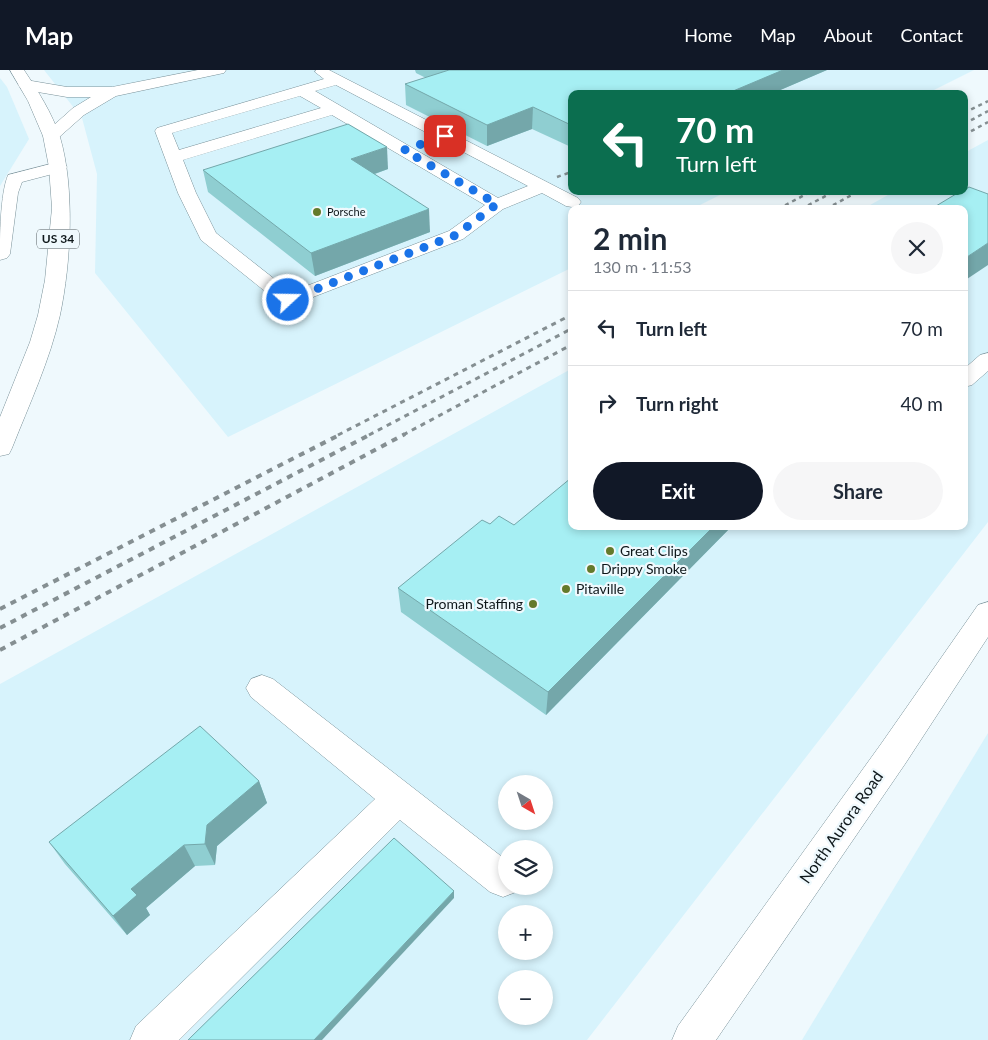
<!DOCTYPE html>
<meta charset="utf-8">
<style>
:root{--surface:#fff;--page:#f6f6f7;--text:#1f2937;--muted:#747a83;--line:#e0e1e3;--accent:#111827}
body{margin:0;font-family:Lato,sans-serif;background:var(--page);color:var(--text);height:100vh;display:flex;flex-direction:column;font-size:19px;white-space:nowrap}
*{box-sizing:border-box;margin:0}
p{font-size:16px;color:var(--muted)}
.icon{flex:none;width:28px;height:28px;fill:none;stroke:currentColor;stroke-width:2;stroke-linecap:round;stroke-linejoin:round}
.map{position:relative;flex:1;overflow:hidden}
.side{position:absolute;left:568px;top:135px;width:400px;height:325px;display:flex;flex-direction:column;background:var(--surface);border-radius:10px;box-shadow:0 2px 8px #0003}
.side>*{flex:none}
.hud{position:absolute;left:568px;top:20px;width:400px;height:105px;border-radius:10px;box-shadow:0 2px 8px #0003;background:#0b6e4f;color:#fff;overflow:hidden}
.needle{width:32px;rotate:141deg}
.tools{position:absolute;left:498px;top:705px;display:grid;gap:10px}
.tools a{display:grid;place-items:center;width:55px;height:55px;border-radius:50%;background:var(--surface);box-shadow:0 2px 8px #0003;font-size:25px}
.pin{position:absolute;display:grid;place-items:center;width:42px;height:42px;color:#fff;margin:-21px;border-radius:10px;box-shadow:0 2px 8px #0006}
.me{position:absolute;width:55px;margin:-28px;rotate:69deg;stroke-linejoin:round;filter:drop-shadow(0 0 4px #0008)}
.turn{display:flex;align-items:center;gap:18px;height:105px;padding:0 25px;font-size:22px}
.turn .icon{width:65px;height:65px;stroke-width:2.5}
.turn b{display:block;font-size:35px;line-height:42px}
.round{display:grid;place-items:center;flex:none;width:52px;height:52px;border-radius:26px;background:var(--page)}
.head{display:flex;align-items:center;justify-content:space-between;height:85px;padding:0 25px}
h1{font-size:30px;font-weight:700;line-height:38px}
.primary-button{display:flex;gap:10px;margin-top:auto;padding:10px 25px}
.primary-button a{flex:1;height:58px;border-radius:30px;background:var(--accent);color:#fff;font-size:20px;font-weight:700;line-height:58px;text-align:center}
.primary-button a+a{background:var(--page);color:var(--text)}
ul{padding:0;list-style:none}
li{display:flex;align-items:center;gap:15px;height:75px;padding:0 25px;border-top:1px solid var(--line)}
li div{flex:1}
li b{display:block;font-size:19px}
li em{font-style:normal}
header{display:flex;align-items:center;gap:30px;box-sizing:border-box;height:70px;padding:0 25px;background:var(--accent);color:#fff}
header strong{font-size:24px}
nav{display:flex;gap:28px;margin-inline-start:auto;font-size:18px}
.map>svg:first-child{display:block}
.built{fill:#d7f3fc;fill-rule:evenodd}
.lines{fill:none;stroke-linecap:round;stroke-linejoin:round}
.minor-casing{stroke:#799199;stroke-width:1}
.major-casing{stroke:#799199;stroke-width:1}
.minor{fill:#fff;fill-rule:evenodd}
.major{fill:#fff;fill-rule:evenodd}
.rail-far2{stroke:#858f92;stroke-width:2.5;stroke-dasharray:4 4;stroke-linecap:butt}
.rail-far1{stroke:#858f92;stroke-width:3;stroke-dasharray:5 5;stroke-linecap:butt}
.rail{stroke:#858f92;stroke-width:4;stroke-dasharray:6 6;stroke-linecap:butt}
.wall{fill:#8fced1}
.shaded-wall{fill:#74a7aa}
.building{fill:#a6eff3;stroke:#74a7aa}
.route{stroke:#1a73e8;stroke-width:9;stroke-dasharray:0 16.2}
.poi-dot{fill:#647a2b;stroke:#eff9fd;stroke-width:2}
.labels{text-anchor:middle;stroke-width:4.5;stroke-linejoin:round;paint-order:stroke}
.far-poi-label{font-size:11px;fill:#0e171a;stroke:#eff9fd;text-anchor:start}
.shield{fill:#eff9fd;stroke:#525b5e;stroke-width:1}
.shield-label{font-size:12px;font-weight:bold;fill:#0e171a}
.poi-label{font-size:14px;fill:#0e171a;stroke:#eff9fd;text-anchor:start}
.near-street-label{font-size:16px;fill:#0e171a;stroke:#eff9fd}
</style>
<header>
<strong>Map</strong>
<nav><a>Home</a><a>Map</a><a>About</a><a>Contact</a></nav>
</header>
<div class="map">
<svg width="988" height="970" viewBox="0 0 988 970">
<rect width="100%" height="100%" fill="#eff9fd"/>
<!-- built -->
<g class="built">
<path d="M44,0H974L926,24H571V121H728L692,139H571V198L228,367L95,203L97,104L82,48Z"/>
<path d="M0,8L7,17L29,69L0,116Z"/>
<path d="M988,70V452L587,970H0V614L571,299V456H964V139H863L895,121H964V83ZM506,714H544V751H506ZM506,779H544V816H506ZM506,844H544V881H506ZM506,909H544V946H506Z"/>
<path d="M988,663V970H802Z"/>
</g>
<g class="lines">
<defs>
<g id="minor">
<path d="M198,0H226L224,3L219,4L116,26L84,45L57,69H45L43,66L45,63L73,38L91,27H67L26,20L21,18L18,15L21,12L26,10L67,17H112Z"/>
<path d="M316,0H329L578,128L581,132L578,136L572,137L566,136L542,123L503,139L463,169L295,234L288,236L281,234L201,170L178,123L155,61L157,58L324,9L315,2ZM336,15L528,116L498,128L315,21ZM300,26L321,38L179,80L172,63ZM332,45L485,135L449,161L291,222L216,163L196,123L183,90Z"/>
<path d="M58,92L64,93L67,97L64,101L22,112L18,123L10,184L7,188L0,190C0,166 0,125 8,105Z"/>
<path d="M988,283V301L972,315L964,317V299L980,285Z"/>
<path d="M262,605L273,609L506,790V816H518L516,822L503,827L490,822L400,750L179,970H130L136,956L375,729L251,627L246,618L251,609Z"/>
</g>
<g id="major">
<path d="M10,0H24C38,21 52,43 60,67C75,118 71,193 60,245C50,290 29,335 12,378L9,384L0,386V347L30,272L38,245L45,210L52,138L49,97L43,66L28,31Z"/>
<path d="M988,532V567L905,694L716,970H672L678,956L881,674L978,535Z"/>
</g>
</defs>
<!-- minor casing -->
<use href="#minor" class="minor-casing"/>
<!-- major casing -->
<use href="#major" class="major-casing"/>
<!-- minor -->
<use href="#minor" class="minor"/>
<!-- major -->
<use href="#major" class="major"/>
<!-- rail-far2 -->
<g class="rail-far2">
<path d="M964,43L988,31"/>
<path d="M964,54L988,41"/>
<path d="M964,65L988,52"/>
<path d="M557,107L571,102"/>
<path d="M778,139L812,121"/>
<path d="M801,139L835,121"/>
<path d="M826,139L859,121"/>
</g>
<!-- rail-far1 -->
<g class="rail-far1">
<path d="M338,365L571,245"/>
<path d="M369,365L571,259"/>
<path d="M403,365L571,275"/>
</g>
<!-- rail -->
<g class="rail">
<path d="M0,539L341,364"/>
<path d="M0,558L371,364"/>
<path d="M0,580L405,364"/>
</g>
</g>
<!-- wall -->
<g class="wall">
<path d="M415,0H827L771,24H571V77L532,59L487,76L406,35L405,14L426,8L416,3Z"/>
<path d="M388,99L375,104L430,162L315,206L208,122L203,100Z"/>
<path d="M490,454L514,455L571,456H732L546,645L401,542L398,518Z"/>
<path d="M259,711L267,733L217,776L215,795L195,796L146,838L150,845L127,865L65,794L49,772Z"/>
</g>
<!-- shaded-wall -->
<g class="shaded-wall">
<path d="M783,0H827L771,24H726Z"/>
<path d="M533,37L532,59L487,76V55Z"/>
<path d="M387,77L388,99L354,111L351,89Z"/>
<path d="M429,139L430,162L315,206L311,183Z"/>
<path d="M988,173V195L964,211V189Z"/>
<path d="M714,456H732L546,645L548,622Z"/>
<path d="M259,711L267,733L217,776L215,795L205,774L207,755Z"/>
<path d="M184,775L195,796L146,838L150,845L127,865L113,846L131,819Z"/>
<path d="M454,821V828L322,970H314Z"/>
</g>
<!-- building -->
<g class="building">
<path d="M449,0H783L726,24H571V55L533,37L487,55L405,14Z"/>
<path d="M348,54L387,77L351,89L429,139L311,183L203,100Z"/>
<path d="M969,117L988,124V173L964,189V139H931L961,121H964V120Z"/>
<path d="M571,408V456H714L548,622L398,518L482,450L490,454L499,446L514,455Z"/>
<path d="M200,656L259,711L207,755L205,774L184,775L131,819L137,825L113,846L49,772Z"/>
<path d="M394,768L454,821L314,970H188Z"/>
</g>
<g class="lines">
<!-- route -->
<path class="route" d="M288,230L456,165L497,134L404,80L445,66"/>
</g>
<!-- markers -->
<g class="poi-dot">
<circle cx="317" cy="142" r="5"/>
<circle cx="610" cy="481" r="5"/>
<circle cx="591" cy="499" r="5"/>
<circle cx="566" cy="519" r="5"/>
<circle cx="533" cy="534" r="5"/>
</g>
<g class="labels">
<!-- far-poi labels -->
<g class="far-poi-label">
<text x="327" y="146">Porsche</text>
</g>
<!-- shield labels -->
<rect class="shield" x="37" y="159.5" width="42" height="19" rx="4"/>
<g class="shield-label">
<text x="58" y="173">US 34</text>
</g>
<!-- poi labels -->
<g class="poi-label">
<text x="620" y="486">Great Clips</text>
<text x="601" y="504">Drippy Smoke</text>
<text x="576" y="524">Pitaville</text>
<text x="523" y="539" text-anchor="end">Proman Staffing</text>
</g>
<!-- near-street labels -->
<g class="near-street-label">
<text transform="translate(841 757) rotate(-55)" y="6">North Aurora Road</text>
</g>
</g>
</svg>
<div class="tools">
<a><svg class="needle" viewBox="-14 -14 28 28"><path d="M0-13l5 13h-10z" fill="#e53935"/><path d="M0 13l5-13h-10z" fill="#747a83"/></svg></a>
<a><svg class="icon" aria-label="layers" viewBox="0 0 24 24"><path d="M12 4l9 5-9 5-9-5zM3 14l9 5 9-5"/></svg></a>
<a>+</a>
<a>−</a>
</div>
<div class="pin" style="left:445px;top:66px;background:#d93025"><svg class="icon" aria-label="arrive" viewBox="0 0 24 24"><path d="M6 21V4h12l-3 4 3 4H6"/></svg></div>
<svg class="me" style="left:288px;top:230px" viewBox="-20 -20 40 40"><circle r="17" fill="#1a73e8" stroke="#fff" stroke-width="3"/><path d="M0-11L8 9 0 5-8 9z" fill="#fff"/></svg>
<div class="hud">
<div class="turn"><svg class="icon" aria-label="left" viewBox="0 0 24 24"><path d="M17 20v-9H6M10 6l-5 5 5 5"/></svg><div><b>70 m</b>Turn left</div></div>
</div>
<section class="side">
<div class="head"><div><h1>2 min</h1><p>130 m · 11:53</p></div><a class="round"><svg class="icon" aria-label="close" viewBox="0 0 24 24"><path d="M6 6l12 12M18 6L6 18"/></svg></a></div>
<ul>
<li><svg class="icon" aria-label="left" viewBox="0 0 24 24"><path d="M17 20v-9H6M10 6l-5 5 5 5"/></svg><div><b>Turn left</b></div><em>70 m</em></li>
<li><svg class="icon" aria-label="right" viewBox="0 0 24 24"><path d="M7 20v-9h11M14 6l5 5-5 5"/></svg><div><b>Turn right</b></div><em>40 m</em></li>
</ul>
<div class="primary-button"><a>Exit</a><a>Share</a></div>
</section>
</div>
